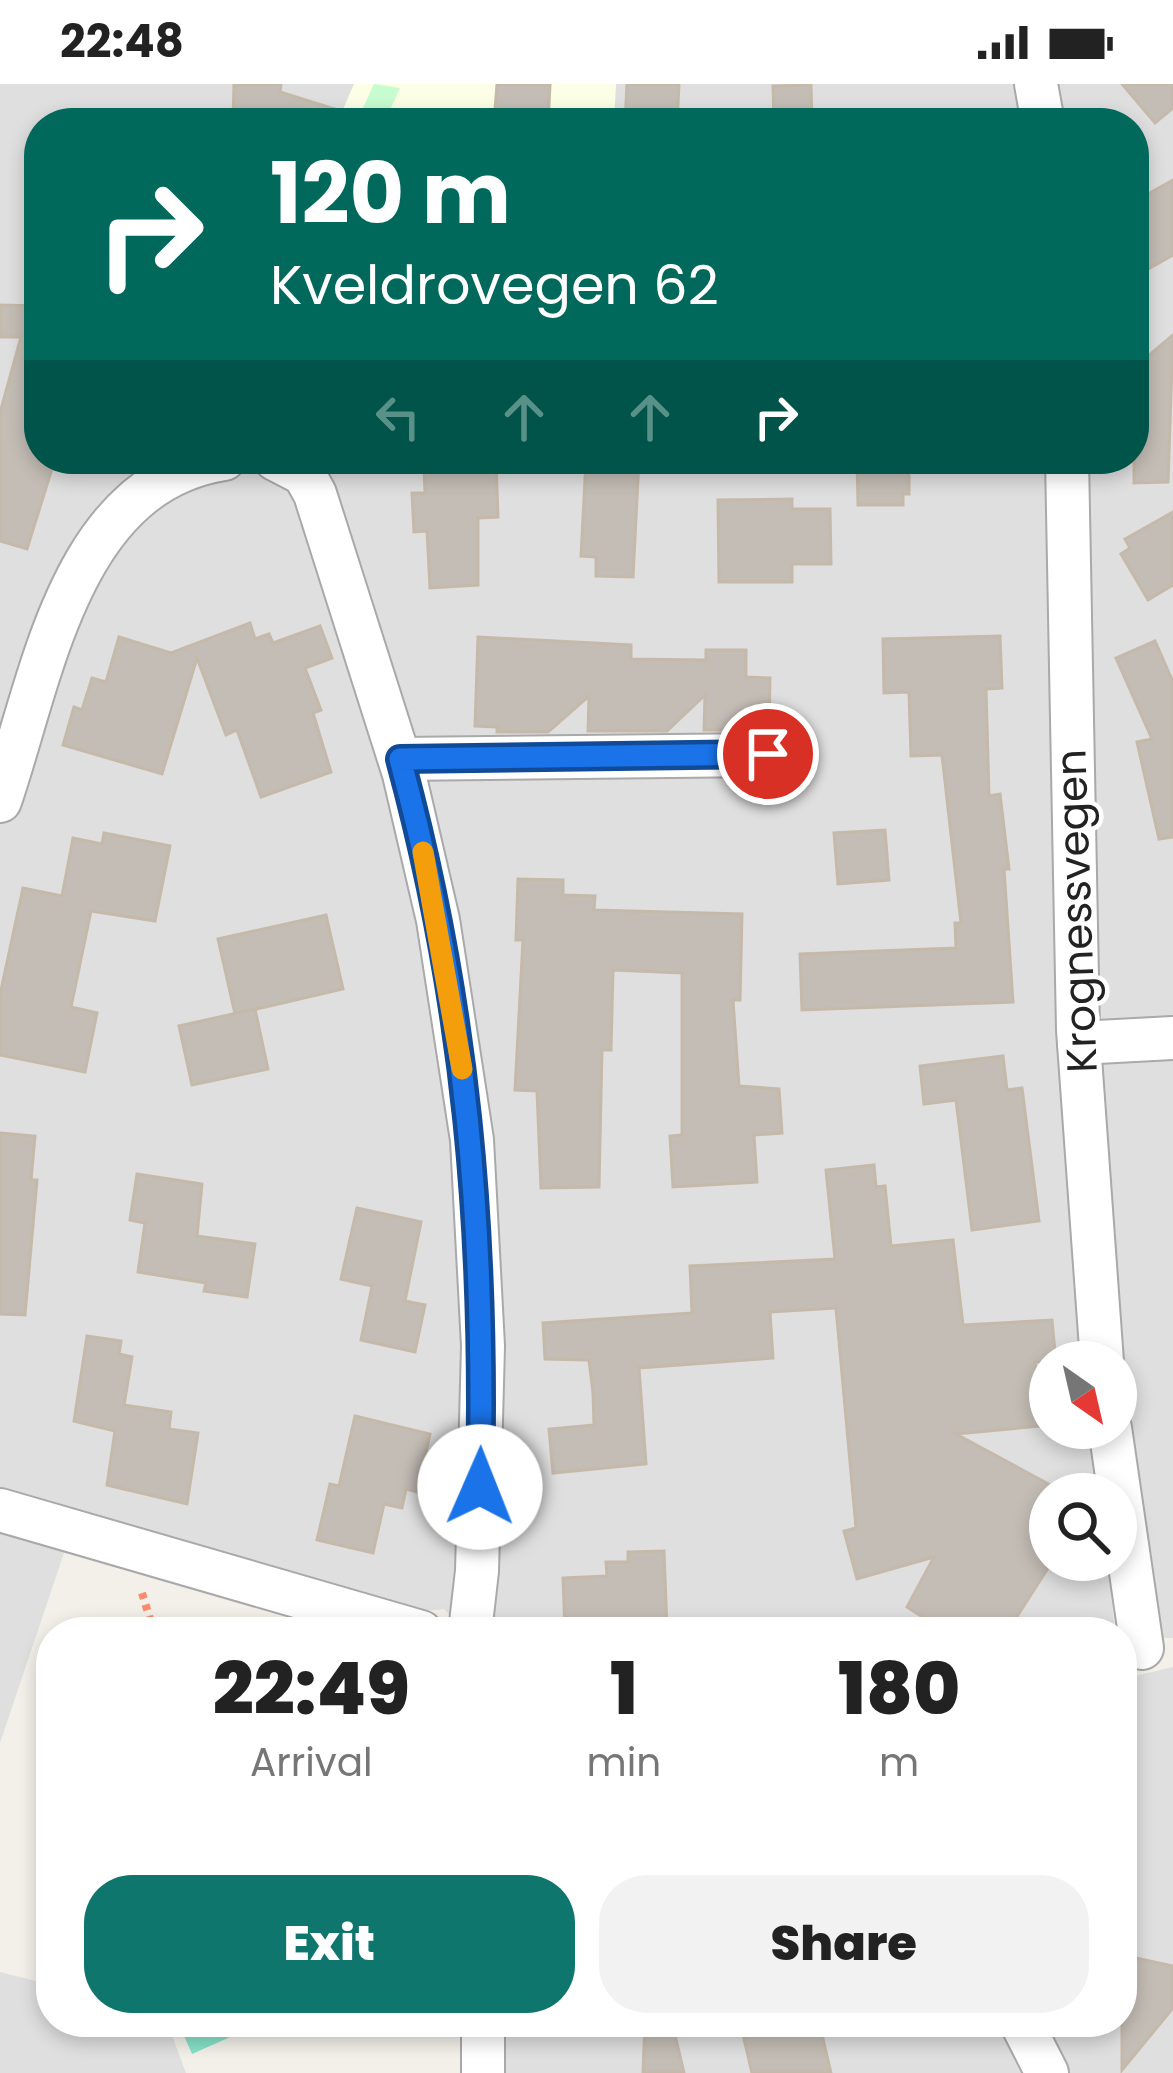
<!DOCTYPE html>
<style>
:root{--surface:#fff;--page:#f2f2f2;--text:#222;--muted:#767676;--accent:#0f766e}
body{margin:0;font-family:Poppins,sans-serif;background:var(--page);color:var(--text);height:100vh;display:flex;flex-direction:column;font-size:45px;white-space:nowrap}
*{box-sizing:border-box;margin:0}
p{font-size:39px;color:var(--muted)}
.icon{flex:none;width:66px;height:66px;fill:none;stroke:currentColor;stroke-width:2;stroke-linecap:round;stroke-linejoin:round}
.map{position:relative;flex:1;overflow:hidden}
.side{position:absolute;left:36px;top:1533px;width:1101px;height:420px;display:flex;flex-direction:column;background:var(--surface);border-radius:48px;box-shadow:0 6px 18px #0003}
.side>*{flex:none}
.top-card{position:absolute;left:24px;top:24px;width:1125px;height:366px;border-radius:48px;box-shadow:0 6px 18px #0003;background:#00695c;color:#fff;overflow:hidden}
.needle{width:78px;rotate:146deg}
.tools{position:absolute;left:1029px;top:1257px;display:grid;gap:24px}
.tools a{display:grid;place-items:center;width:108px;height:108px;border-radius:50%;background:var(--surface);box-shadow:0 6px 18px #0003;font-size:60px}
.pin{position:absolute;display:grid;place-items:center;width:102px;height:102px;color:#fff;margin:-51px;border:6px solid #fff;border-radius:50%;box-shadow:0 3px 12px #0007}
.me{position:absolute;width:132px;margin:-66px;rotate:1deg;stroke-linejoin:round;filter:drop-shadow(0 0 9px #0008)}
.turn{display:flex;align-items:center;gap:42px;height:252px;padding:0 48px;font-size:54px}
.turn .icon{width:156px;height:156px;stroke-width:2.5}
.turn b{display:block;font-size:84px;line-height:102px}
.lanes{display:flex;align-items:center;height:114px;padding:0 48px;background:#0003;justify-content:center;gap:60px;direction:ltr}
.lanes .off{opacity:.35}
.eta{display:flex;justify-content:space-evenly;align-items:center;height:204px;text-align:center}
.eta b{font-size:72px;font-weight:800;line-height:84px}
.primary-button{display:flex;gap:24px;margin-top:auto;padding:24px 48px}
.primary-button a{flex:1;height:138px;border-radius:48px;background:var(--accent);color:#fff;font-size:48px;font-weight:800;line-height:138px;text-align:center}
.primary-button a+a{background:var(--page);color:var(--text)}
.status{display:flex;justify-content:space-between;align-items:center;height:84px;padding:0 60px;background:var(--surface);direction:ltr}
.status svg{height:33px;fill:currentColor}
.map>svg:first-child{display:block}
.residential{fill:#e0dfdf}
.education{fill:#fcffe5}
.park{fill:#c7fbd0}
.pitch{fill:#86e2c8}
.building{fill:#c3bdb5;stroke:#c5b9aa;stroke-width:3}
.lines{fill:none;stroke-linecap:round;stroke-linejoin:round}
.minor-casing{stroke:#a9a9a9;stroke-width:46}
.path{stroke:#fd8c6f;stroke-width:8;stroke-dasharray:6 6;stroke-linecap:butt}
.minor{stroke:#fff;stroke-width:42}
.route-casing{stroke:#114b97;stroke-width:30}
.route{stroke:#1a73e8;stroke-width:21}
.slow{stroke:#f59e0b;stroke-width:21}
.labels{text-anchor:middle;stroke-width:9;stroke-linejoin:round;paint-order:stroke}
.street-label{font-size:42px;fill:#222;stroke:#fff}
</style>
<div class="status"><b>22:48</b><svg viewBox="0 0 49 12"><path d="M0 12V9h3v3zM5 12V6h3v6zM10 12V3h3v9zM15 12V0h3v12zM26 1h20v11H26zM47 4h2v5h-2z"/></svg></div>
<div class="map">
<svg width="1173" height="1989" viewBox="0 0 1173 1989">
<rect width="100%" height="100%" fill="#f2f0e9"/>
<!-- residential -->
<g class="residential">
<path d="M0,0H1015L1019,39H39V375H1046L1089,1278H1050V1344H1092L1101,1410H1050V1476H1108L1115,1548H465L444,1525L402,1529L0,1410Z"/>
<path d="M1052,0H1173V1554H1156L1121,1328L1097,1041L1080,375H1134V39H1055Z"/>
<path d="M0,1443L66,1463L0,1659Z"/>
<path d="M1173,1583V1989H486L493,1938H1122V1595Z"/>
<path d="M0,1888L51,1901V1938H167L186,1989H0Z"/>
</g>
<!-- education -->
<path class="education" d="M354,0H616L614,39H337Z"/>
<!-- park -->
<path class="park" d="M374,0L400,4L384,39H356Z"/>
<!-- pitch -->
<path class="pitch" d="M178,1938H264L192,1970Z"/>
<!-- building -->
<g class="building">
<path d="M234,0H281L280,8L354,31L353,39H233Z"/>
<path d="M497,0L550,1L548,39H494Z"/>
<path d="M627,0H679L677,39H625Z"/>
<path d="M1122,0H1173V24L1155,39Z"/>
<path d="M811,1L812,39H774L773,2Z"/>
<path d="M1173,96V171L1134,193V118Z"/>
<path d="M0,221L39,222V375H55L27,465L0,457V329L21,253H0Z"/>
<path d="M1173,251L1168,398L1134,399V284Z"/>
<path d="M639,375L633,493L596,492V473L581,472L586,376Z"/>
<path d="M857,375H909V410H903V421H858Z"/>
<path d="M496,378L498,433L478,434V501L430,504L427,447L414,448L412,409H425L424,382Z"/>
<path d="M792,415V425H830L831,480H792V498H719L718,416Z"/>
<path d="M1173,428V501L1148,516L1121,470L1130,464L1125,455Z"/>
<path d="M250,539L255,555L269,550L273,559L320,542L332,574L305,584L321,626L313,629L331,688L261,713L237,646L226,651L197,574L162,690L63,661L74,623L82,626L92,594L106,598L119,553L171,569Z"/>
<path d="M1000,552L1002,604L986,605L989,712L1000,710L1009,785H1004L1013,918L802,926L800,870L956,864L955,839H961L942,671L911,672L909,608L884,609L883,555Z"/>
<path d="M478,553L631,561V575L706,576V566H746V593L770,594L769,646H704L705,611L667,647H588L589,612L548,648H497V643L475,642Z"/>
<path d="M1155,557L1173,598V753L1159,755L1137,658L1152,655L1116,574Z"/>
<path d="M885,746L889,796L838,800L834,749Z"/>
<path d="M104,749L170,762L155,837L91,827L71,923L97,929L85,988L0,971V911L23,804L62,812L73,754L102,760Z"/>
<path d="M518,795L563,796V811L595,812L594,826L742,830L740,916H733L739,1002L779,1005L782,1049L754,1051L757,1098L673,1103L670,1052L682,1051V889L613,886L611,966H602L599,1103L541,1104L537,1007L515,1006L523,856H516Z"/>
<path d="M326,831L343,905L235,930L218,855Z"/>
<path d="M255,925L268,985L192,1001L179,942Z"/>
<path d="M1003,972L1007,1006L1022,1004L1039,1137L972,1146L956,1016L924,1020L920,982Z"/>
<path d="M0,1049L35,1052L31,1096H37L25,1231L0,1230Z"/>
<path d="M874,1081L876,1103L885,1102L891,1162L953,1156L963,1241L1052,1236L1056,1278H1035L1041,1342L956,1350L1056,1404L1050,1410V1481L1007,1548H946L907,1523L934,1473L857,1495L844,1447L856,1444L836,1224L770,1228L773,1274L639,1284L646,1380L553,1389L549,1345L594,1341L593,1309L589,1276L545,1275L543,1239L692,1229L690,1182L835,1175L826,1086Z"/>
<path d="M137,1090L202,1100L197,1152L255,1160L247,1213L204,1207L206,1199L138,1188L145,1139L130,1136Z"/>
<path d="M357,1124L421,1138L405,1217L425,1221L415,1268L361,1256L372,1202L341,1195Z"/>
<path d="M87,1252L121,1257L119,1270L132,1273L124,1321L171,1328L169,1345L198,1349L187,1420L107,1401L115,1347L74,1337Z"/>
<path d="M355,1332L430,1350L417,1408L406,1405L402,1424L384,1420L373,1469L317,1456L330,1400L339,1402Z"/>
<path d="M664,1467L667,1544L565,1548L563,1494L607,1492L606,1478H628V1468Z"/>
<path d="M1122,1871L1173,1882V1924L1122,1986Z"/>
<path d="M645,1938H672L684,1989H643Z"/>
<path d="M740,1938H819L831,1989H752Z"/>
</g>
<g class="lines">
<defs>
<g id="minor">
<path d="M1036,0L1043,39"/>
<path d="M275,375L304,390L315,410L404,690L438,836L472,1056L483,1262L477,1487L470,1548"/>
<path d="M1067,375L1078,946L1102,1278"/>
<path d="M400,675L768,671"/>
<path d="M0,717C42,595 69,399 224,375"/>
<path d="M1079,959L1173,954"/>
<path d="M1110,1344L1142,1564"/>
<path d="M0,1426L421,1548"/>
<path d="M483,1938V1989"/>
<path d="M1021,1938L1047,1989"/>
</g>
</defs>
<!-- minor casing -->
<use href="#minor" class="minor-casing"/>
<!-- path -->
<path class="path" d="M142,1509L154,1548"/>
<!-- minor -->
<use href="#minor" class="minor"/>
</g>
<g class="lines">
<defs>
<path id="route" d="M480,1403C486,1149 467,922 400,675L768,670"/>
</defs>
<!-- route casing -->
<use href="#route" class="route-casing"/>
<!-- route -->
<use href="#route" class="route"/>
<!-- slow -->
<path class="slow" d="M423,768L462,985"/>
</g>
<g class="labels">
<!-- street labels -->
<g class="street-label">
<text transform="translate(1076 827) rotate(-92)" y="15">Krognessvegen</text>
</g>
</g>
</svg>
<div class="tools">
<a><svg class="needle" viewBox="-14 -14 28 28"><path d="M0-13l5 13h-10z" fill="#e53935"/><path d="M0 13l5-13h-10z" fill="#767676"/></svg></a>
<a><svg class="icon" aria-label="search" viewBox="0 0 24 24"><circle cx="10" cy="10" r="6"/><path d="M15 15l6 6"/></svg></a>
</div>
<div class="pin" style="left:768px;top:670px;background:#d93025"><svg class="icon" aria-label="arrive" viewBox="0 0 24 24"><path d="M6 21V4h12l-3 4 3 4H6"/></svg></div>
<svg class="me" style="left:480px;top:1403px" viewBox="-20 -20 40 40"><circle r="19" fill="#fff"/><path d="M0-13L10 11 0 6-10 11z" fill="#1a73e8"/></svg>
<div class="top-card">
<div class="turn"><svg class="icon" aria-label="right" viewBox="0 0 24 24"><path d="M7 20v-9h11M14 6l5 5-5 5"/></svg><div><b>120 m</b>Kveldrovegen 62</div></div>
<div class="lanes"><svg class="icon off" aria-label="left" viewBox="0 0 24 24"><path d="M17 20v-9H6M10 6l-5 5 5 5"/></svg><svg class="icon off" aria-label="ahead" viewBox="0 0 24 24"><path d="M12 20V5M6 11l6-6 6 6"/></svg><svg class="icon off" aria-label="ahead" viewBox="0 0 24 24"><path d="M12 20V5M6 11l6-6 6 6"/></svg><svg class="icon" aria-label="right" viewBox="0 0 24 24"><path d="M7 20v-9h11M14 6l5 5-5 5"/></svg></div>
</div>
<section class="side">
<div class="eta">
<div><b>22:49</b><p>Arrival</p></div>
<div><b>1</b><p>min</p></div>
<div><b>180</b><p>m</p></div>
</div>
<div class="primary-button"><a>Exit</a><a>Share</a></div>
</section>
</div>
